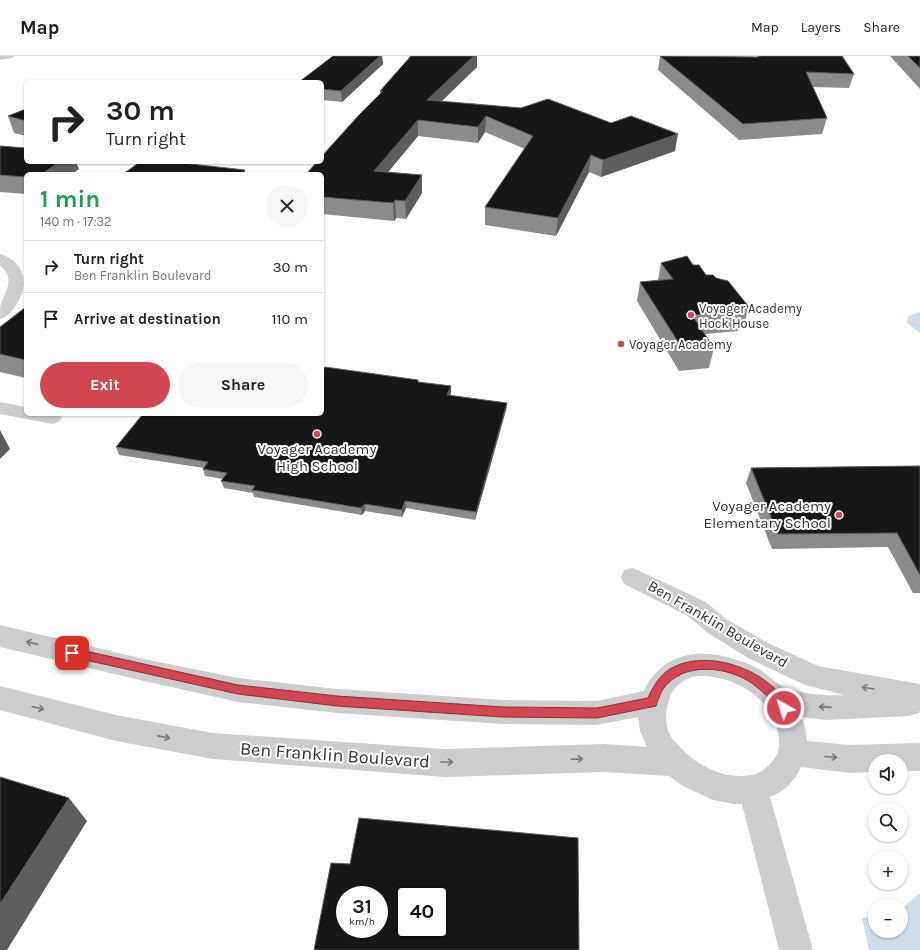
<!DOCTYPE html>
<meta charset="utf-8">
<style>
:root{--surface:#fff;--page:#f6f6f6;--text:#202124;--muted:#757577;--line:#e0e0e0;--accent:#d24751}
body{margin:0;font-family:Karla,sans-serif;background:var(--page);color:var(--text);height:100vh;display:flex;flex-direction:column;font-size:15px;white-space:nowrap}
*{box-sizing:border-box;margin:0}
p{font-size:13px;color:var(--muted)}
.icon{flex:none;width:22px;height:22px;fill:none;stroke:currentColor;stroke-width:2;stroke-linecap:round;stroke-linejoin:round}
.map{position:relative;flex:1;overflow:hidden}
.sheet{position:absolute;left:24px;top:116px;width:300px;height:244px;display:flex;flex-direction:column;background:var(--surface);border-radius:6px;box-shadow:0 1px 3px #0004}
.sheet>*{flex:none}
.hud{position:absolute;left:24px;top:24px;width:300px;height:84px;border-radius:6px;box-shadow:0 1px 3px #0004;background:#fff;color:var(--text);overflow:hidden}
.buttons{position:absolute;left:868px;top:698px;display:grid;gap:8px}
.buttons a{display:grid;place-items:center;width:40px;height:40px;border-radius:50%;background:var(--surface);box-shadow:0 1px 3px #0004;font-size:20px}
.speed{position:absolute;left:336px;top:830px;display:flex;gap:8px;font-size:20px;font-weight:700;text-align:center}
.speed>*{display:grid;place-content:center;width:52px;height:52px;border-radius:50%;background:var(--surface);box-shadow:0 1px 3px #0004;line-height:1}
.speed small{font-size:10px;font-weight:400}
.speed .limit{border:2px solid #111;border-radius:6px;background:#fff;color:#111}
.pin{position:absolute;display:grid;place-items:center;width:34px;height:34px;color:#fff;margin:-17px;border-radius:8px;box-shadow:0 2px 6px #0006}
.me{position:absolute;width:44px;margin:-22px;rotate:321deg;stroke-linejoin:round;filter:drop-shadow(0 0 3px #0008)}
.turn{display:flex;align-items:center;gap:14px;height:84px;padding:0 16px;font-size:18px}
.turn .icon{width:52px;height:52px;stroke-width:2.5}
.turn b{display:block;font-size:28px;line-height:34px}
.round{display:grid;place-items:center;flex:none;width:42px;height:42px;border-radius:21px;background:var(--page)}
.head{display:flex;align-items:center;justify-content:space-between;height:68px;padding:0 16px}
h1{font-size:24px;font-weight:700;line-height:30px;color:#1e9e55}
.primary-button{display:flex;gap:8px;margin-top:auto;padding:8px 16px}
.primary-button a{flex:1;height:46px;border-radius:24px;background:var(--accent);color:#fff;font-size:16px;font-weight:700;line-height:46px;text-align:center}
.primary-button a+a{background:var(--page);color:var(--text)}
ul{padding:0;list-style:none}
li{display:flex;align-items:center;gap:12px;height:52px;padding:0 16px;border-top:1px solid var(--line)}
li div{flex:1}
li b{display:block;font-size:15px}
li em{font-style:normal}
header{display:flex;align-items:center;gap:24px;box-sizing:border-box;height:56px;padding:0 20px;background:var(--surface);border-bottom:1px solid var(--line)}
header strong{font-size:19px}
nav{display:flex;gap:22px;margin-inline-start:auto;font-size:14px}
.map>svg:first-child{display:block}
.water{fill:#cedee9}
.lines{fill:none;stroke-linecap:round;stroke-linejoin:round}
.minor{fill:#cdcdcd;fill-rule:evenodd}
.wall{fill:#8b8b8b}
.shaded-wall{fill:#5d5d5d}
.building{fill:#171717;stroke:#5d5d5d;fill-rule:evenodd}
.oneway{stroke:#777}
.route{fill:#d24751;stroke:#882e35}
.poi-dot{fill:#d24751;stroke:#fff;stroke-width:1.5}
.labels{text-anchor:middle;stroke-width:4;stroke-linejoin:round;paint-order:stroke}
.far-poi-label{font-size:13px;fill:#303030;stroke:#fff;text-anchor:start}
.poi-label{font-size:15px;fill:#303030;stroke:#fff}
.street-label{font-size:15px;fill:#303030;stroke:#fff}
.near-street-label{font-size:18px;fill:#303030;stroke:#fff}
</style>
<header>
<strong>Map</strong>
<nav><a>Map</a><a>Layers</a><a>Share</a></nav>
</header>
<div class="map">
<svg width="920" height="894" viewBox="0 0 920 894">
<rect width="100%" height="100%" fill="#fff"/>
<!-- water -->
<g class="water">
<path d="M920,256V277L907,267L908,260Z"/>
<path d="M920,837V894H869L862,862L875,860V875H901V853Z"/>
</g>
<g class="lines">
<!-- minor -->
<g class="minor">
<path d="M0,0H14L12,2L0,4Z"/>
<path d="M0,198C25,205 30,229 16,249C12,255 8,261 0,263C0,258 0,251 1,247C7,234 15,221 0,210Z"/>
<path d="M0,346L26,351V358H59L62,362L59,366L52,368L0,358Z"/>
<path d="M633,512L706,546L726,563L766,586L818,610L920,628V654L919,657L909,660L826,664L801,661L805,670L807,685L850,689L920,687V715H901V705H875V716L850,717L801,711C794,726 785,735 770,741L813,894H779L742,748H733L713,744L683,730L669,720L604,716L445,721L213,703L116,685L0,654V630L116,659L213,677L445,693L604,688L647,691L640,675L638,661L597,669L503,668L337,657L238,646L144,625L0,591V569L144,603L238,622L337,633L503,644L597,645L644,635C666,588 716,592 757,612C766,617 776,627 784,631C803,638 823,640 844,639L805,629L748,602L708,577L688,560L624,528L621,521L624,514ZM697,620C736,618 780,646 779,688C779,696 776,701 771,707C766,712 760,717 753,719C726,724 698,711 680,691C675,686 670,681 668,674C665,663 666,654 669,644C672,631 684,622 697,620Z"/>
</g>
</g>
<!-- wall -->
<g class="wall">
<path d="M333,0H382L383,8L342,46L322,44V26Z"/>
<path d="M660,0L854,18L849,32L813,31L827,62L822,78L739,84L658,14Z"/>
<path d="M890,0H920V33Z"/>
<path d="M477,11L442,45L675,95L601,121L589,116L556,180L485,169V151L525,93L485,76L478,87L418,80L388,116L422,137L406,163L396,162L394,165L322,158V118L380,38V35Z"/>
<path d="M26,53V80L14,77L8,60Z"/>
<path d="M0,90L79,113L26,118V138L0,136Z"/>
<path d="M661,207L693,209L706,219L716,222L749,251L743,271L739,272L738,275L705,278L714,292L709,312L679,315L637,245L640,226L658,224Z"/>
<path d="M26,251V322L0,316V271Z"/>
<path d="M418,326L451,330V337L450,339L507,347L506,354L475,464L406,452L402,461L365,455L362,459L254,441L253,437L224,432L221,425L223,423L205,420L203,413L204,412L119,399L116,391Z"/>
<path d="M920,410V537H913L888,491L772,493L746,427L751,412Z"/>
</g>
<!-- shaded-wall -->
<g class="shaded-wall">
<path d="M380,0H382L383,8L342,46L341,35Z"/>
<path d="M474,0H477V11L427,59V44Z"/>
<path d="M486,60L485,76L478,87V71Z"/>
<path d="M418,64V80L375,132L374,115Z"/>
<path d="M678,78L675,95L601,121L603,104Z"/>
<path d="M591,99L589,116L556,180L558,162Z"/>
<path d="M59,106H76L79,113L72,118H42Z"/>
<path d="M245,114V118H241Z"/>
<path d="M422,119V137L406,163L405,145Z"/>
<path d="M395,144L396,162L394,165L393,147Z"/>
<path d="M451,330V337L448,346L447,339Z"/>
<path d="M507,347L506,354L475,464L476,456Z"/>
<path d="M0,374L10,393L0,403Z"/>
<path d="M405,445L406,452L402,461V454Z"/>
<path d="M365,448V455L362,459L361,452Z"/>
<path d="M69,742L87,765L7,894H0V848Z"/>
</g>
<!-- building -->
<g class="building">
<path d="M333,0H380L341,35L322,33V26H299Z"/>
<path d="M411,0H474L427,44L521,52L548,43L611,67L631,60L678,78L603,104L591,99L558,162L485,151L533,80L486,60L478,71L418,64L374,115L422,119L405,145L395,144L393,147L322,141V118H306L317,106H322V100L359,59L383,35H380Z"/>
<path d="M660,0L757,1L761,0H842L854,18L806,16L827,62L743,68Z"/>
<path d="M908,0H920V12Z"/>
<path d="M26,53V65L8,60Z"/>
<path d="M0,90L26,92V106H59L42,118H26V121L0,119Z"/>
<path d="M140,106H173L245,114L241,118H123Z"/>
<path d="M687,200L693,209H699L706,219H713L716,222L728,225L749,251L741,252L744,255L692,259L714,292L684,295L640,226L673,223L661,207Z"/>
<path d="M26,251V304L0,298V271Z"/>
<path d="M325,311L418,324V326L451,330L447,339L507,347L476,456L405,445L402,454L365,448L361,452L252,434L255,430L221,425L227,417L203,413L208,406L116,391L143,358H322V313L323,314Z"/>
<path d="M920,410V519L897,477L778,478L751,412Z"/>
<path d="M0,721L69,742L0,848Z"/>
<path d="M359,762L578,782L579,894H314L331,807L350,808ZM345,839H379V873H345ZM405,839H439V873H405Z"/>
</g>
<!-- one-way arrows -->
<defs><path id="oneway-shaft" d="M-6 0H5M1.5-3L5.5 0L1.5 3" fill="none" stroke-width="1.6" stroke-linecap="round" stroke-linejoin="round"/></defs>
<g class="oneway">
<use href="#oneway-shaft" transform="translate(32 587) rotate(-167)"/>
<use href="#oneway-shaft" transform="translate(868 632) rotate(-171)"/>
<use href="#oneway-shaft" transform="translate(825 651) rotate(-176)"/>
<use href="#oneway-shaft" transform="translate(38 652) rotate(14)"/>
<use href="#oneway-shaft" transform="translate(164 681) rotate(11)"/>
<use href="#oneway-shaft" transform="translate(831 701) rotate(5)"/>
<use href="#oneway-shaft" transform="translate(577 703) rotate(-2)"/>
<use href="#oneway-shaft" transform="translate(447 706)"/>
</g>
<!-- route -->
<path class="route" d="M72,592L238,629L337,640L503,651L597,652L648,642C653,631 659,620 670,613C707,591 771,614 789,652L788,656L784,658C777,655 774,647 769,642C764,637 758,632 753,628C728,610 683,605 663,633C660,638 658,644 656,650L597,662L503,661L337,650L238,638L72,601L68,600L67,597L68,593Z"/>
<!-- markers -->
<g class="poi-dot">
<circle cx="691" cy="259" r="4"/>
<circle cx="621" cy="288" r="4"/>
<circle cx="317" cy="378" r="4"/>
<circle cx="839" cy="459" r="4"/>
</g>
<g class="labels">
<!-- far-poi labels -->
<g class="far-poi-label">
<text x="699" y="257">Voyager Academy<tspan x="699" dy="15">Hock House</tspan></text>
<text x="629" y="293">Voyager Academy</text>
</g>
<!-- poi labels -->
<g class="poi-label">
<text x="317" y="398">Voyager Academy<tspan x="317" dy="17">High School</tspan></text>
<text x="831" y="455" text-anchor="end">Voyager Academy<tspan x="831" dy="17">Elementary School</tspan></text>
</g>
<!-- street labels -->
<g class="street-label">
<text transform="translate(718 568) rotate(30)" y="5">Ben Franklin Boulevard</text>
</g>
<!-- near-street labels -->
<g class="near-street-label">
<text transform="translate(335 699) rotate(4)" y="6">Ben Franklin Boulevard</text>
</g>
</g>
</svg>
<div class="buttons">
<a><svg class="icon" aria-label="sound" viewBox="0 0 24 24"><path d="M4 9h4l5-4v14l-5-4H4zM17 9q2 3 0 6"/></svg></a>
<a><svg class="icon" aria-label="search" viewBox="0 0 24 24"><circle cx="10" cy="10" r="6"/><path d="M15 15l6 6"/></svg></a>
<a>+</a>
<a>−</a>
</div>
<div class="speed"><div>31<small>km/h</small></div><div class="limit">40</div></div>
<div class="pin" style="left:72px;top:597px;background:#d93025"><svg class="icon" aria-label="arrive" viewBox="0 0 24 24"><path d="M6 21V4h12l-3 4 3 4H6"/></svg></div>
<svg class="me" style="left:784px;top:652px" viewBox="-20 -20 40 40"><circle r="17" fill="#d24751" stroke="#fff" stroke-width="3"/><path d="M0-11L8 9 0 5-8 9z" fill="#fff"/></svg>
<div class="hud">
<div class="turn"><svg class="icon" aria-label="right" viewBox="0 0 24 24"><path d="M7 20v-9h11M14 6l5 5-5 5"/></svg><div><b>30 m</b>Turn right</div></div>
</div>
<section class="sheet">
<div class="head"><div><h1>1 min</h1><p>140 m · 17:32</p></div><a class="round"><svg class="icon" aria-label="close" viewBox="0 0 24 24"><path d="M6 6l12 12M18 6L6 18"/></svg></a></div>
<ul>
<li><svg class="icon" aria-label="right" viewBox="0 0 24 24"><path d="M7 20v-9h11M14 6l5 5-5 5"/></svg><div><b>Turn right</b><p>Ben Franklin Boulevard</p></div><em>30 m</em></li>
<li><svg class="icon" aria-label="arrive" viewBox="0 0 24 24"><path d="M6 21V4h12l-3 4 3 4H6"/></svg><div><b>Arrive at destination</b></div><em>110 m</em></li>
</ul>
<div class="primary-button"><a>Exit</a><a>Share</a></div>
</section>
</div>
